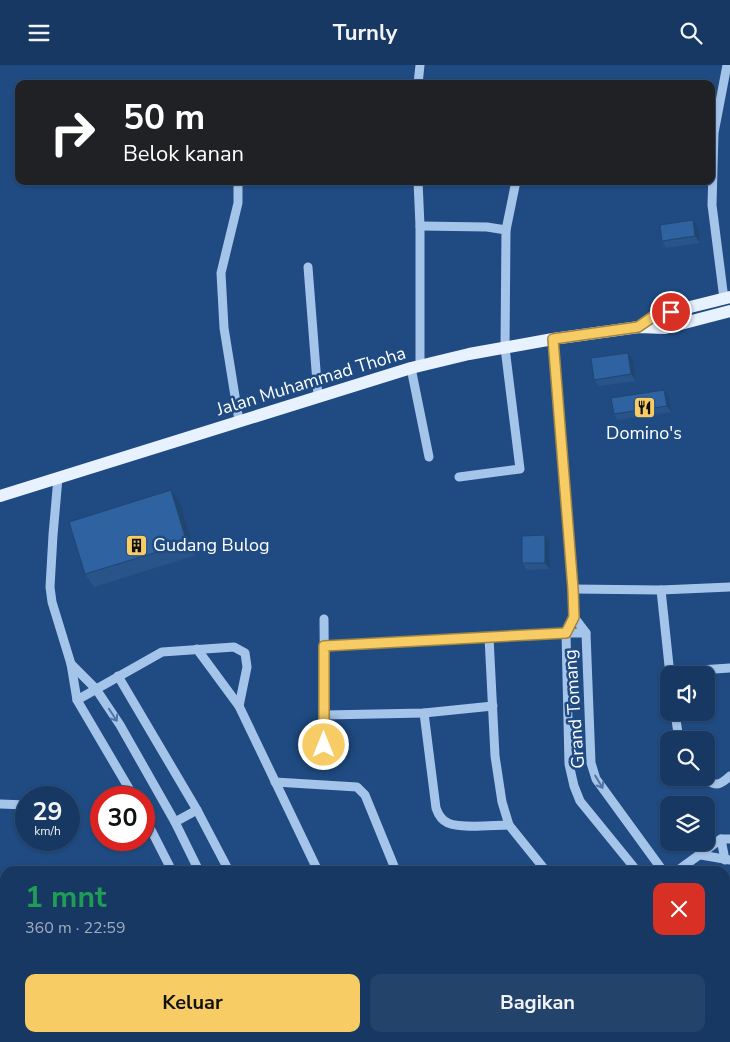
<!DOCTYPE html>
<html lang="id">
<meta charset="utf-8">
<style>
:root{--surface:#173862;--page:#24436b;--text:#f1f3f6;--muted:#9eacbe;--line:#365277;--accent:#f7cc65}
body{margin:0;font-family:"Nunito Sans",sans-serif;background:var(--page);color:var(--text);height:100vh;display:flex;flex-direction:column;font-size:19px;white-space:nowrap}
*{box-sizing:border-box;margin:0}
p{font-size:16px;color:var(--muted)}
.icon{flex:none;width:28px;height:28px;fill:none;stroke:currentColor;stroke-width:2;stroke-linecap:round;stroke-linejoin:round}
.map{position:relative;flex:1;overflow:hidden}
.sheet{position:absolute;left:0px;top:801px;width:730px;height:176px;display:flex;flex-direction:column;background:var(--surface);border-radius:15px 15px 0 0;box-shadow:0 1px 4px #0004,0 0 0 1px var(--line)}
.sheet>*{flex:none}
.top-card{position:absolute;left:15px;top:15px;width:700px;height:105px;border-radius:10px;box-shadow:0 1px 4px #0004,0 0 0 1px var(--line);background:#202124;color:#fff;overflow:hidden}
.tools{position:absolute;left:660px;top:601px;display:grid;gap:10px}
.tools a{display:grid;place-items:center;width:55px;height:55px;border-radius:10px;background:var(--surface);box-shadow:0 1px 4px #0004,0 0 0 1px var(--line);font-size:25px}
.speed{position:absolute;left:15px;top:721px;display:flex;gap:10px;font-size:25px;font-weight:700;text-align:center}
.speed>*{display:grid;place-content:center;width:65px;height:65px;border-radius:50%;background:var(--surface);box-shadow:0 1px 4px #0004,0 0 0 1px var(--line);line-height:1}
.speed small{font-size:12px;font-weight:400}
.speed .limit{border:8px solid #d22;background:#fff;color:#111}
.pin{position:absolute;display:grid;place-items:center;width:42px;height:42px;color:#fff;margin:-21px;border:2px solid #fff;border-radius:50%;box-shadow:0 1px 5px #0007}
.me{position:absolute;width:55px;margin:-28px;rotate:0deg;stroke-linejoin:round;filter:drop-shadow(0 0 4px #0008)}
.turn{display:flex;align-items:center;gap:18px;height:105px;padding:0 25px;font-size:22px}
.turn .icon{width:65px;height:65px;stroke-width:2.5}
.turn b{display:block;font-size:35px;line-height:42px}
.round{display:grid;place-items:center;flex:none;width:52px;height:52px;border-radius:10px;background:var(--page)}
.overview{display:flex;align-items:center;justify-content:space-between;height:85px;padding:0 25px}
h1{font-size:30px;font-weight:700;line-height:38px;color:#1e9e55}
.primary-button{display:flex;gap:10px;margin-top:auto;padding:10px 25px}
.primary-button a{flex:1;height:58px;border-radius:10px;background:var(--accent);color:#111;font-size:20px;font-weight:700;line-height:58px;text-align:center}
.primary-button a+a{background:var(--page);color:var(--text)}
header{display:flex;justify-content:space-between;align-items:center;height:65px;padding:0 25px;background:var(--surface);font-size:22px;font-weight:700}
.map>svg:first-child{display:block}
.lines{fill:none;stroke-linecap:round;stroke-linejoin:round}
.minor{stroke:#a5c4e9;stroke-width:9}
.major{stroke:#e8f1fe;stroke-width:12}
.wall{fill:#28548a}
.shaded-wall{fill:#204570}
.building{fill:#2e62a0;stroke:#204570}
.oneway{stroke:#4e75a6}
.route-casing{stroke:#a18542;stroke-width:12}
.route{stroke:#f7cc65;stroke-width:9}
.labels{text-anchor:middle;stroke-width:5;stroke-linejoin:round;paint-order:stroke}
.street-label{font-size:18px;fill:#fff;stroke:#1f4b82}
.poi-label{font-size:18px;fill:#fff;stroke:#1f4b82}
</style>
<header><svg class="icon" aria-label="menu" viewBox="0 0 24 24"><path d="M4 6h16M4 12h16M4 18h16"/></svg>Turnly<svg class="icon" aria-label="search" viewBox="0 0 24 24"><circle cx="10" cy="10" r="6"/><path d="M15 15l6 6"/></svg></header>
<div class="map">
<svg width="730" height="977" viewBox="0 0 730 977">
<rect width="100%" height="100%" fill="#1f4b82"/>
<g class="lines">
<!-- minor -->
<g class="minor">
<path d="M418,19L420,0"/>
<path d="M238,116V138L221,208L224,263L239,356"/>
<path d="M418,116L420,161V301"/>
<path d="M420,161L487,162L506,165"/>
<path d="M308,202L318,331"/>
<path d="M724,234L712,140L714,68L727,0"/>
<path d="M553,274L573,524L574,552L566,568L569,699L574,721L580,736L637,806"/>
<path d="M411,303L429,392"/>
<path d="M459,412L520,404L505,283L506,165L516,116"/>
<path d="M58,413L53,470L50,522L52,537L71,599L77,635L134,732"/>
<path d="M573,524L661,525L730,522"/>
<path d="M661,525L670,610"/>
<path d="M574,552L586,568L591,698L596,714L663,806"/>
<path d="M324,554L325,680"/>
<path d="M489,572L495,691L502,737L509,760L546,806"/>
<path d="M324,581L566,568H586"/>
<path d="M197,584L239,641L318,806"/>
<path d="M71,599L96,624L120,660L175,757L199,806"/>
<path d="M669,607L730,603"/>
<path d="M118,611L197,745L229,806"/>
<path d="M77,635L162,587L234,582L245,588L247,602L239,641"/>
<path d="M424,648L436,743C438,749 441,755 448,758C461,764 494,760 509,760"/>
<path d="M675,648L679,675"/>
<path d="M325,650L424,648L493,641"/>
<path d="M702,712C715,721 718,722 730,711"/>
<path d="M275,717L357,722L365,730L396,806"/>
<path d="M0,739L26,740"/>
<path d="M144,751L172,806"/>
<path d="M175,757L197,745"/>
<path d="M721,774L725,795"/>
<path d="M701,790L730,795"/>
<path d="M677,806L721,774H730"/>
<path d="M725,875L730,880"/>
<path d="M725,903L730,906"/>
<path d="M107,972V977"/>
<path d="M218,972V977"/>
<path d="M265,972V977"/>
<path d="M518,972L521,977"/>
<path d="M594,972L598,977"/>
<path d="M682,972L686,977"/>
<path d="M241,977L242,972"/>
<path d="M348,977V972"/>
<path d="M355,977L361,972"/>
<path d="M482,977L487,972"/>
</g>
<!-- major -->
<g class="major">
<path d="M639,262L654,251L730,232"/>
<path d="M0,431L411,303L469,289L553,274L639,262L665,263L730,246"/>
</g>
</g>
<!-- wall -->
<g class="wall">
<path d="M698,162L700,178L666,183L662,176Z"/>
<path d="M628,288L633,294L636,316L599,321L594,315Z"/>
<path d="M669,331L671,347L618,355L614,349Z"/>
<path d="M180,438L196,490L94,522L85,509Z"/>
<path d="M545,470L549,477L550,504L527,505L522,498Z"/>
</g>
<!-- shaded-wall -->
<g class="shaded-wall">
<path d="M693,155L698,162L700,178L695,171Z"/>
<path d="M628,288L633,294L636,316L631,309Z"/>
<path d="M664,325L669,331L671,347L667,341Z"/>
<path d="M171,425L180,438L196,490L187,478Z"/>
<path d="M545,470L549,477L550,504L545,498Z"/>
</g>
<!-- building -->
<g class="building">
<path d="M693,155L695,171L662,176L660,160Z"/>
<path d="M628,288L631,309L594,315L591,293Z"/>
<path d="M664,325L667,341L614,349L611,333Z"/>
<path d="M171,425L187,478L85,509L69,457Z"/>
<path d="M545,470V498H522V471Z"/>
</g>
<!-- one-way arrows -->
<defs><path id="oneway-shaft" d="M-6 0H5M1.5-3L5.5 0L1.5 3" fill="none" stroke-width="1.6" stroke-linecap="round" stroke-linejoin="round" transform="scale(1.25)"/></defs>
<g class="oneway">
<use href="#oneway-shaft" transform="translate(113 650) rotate(57)"/>
<use href="#oneway-shaft" transform="translate(599 717) rotate(59)"/>
</g>
<g class="lines">
<defs>
<path id="route" d="M324,680V581L566,568L574,552L573,524L553,274L638,262L654,251L671,247"/>
</defs>
<!-- route casing -->
<use href="#route" class="route-casing"/>
<!-- route -->
<use href="#route" class="route"/>
</g>
<!-- icons -->
<defs>
<symbol id="restaurant-square" viewBox="-11 -11 22 22"><rect x="-9" y="-9" width="18" height="18" rx="4" fill="#f7cc65" stroke="#1f4b82"/><path d="M-5-6h1v4h1v-4h1v4h1v-4h1v5L-1.5 .5V6h-2V.5L-5-1ZM5-6V6H3V1.5H1.5Q1.5-4 5-6Z" fill="#111"/></symbol>
<symbol id="building-square" viewBox="-11 -11 22 22"><rect x="-9" y="-9" width="18" height="18" rx="4" fill="#f7cc65" stroke="#1f4b82"/><path d="M-4-6H4V6H1V3H-1V6H-4ZM-2.5-4.3h1.7v1.8h-1.7ZM.8-4.3h1.7v1.8H.8ZM-2.5-1h1.7V.8h-1.7ZM.8-1h1.7V.8H.8Z" fill="#111"/></symbol>
</defs>
<g fill-rule="evenodd">
<use href="#restaurant-square" x="632" y="330" width="25" height="25"/>
<use href="#building-square" x="124" y="468" width="25" height="25"/>
</g>
<g class="labels">
<!-- street labels -->
<g class="street-label">
<text transform="translate(311 316) rotate(-17)" y="6">Jalan Muhammad Thoha</text>
<text transform="translate(574 644) rotate(-94)" y="6">Grand Tomang</text>
</g>
<!-- poi labels -->
<g class="poi-label">
<text x="644" y="374">Domino's</text>
<text x="153" y="486" text-anchor="start">Gudang Bulog</text>
</g>
</g>
</svg>
<div class="tools">
<a><svg class="icon" aria-label="sound" viewBox="0 0 24 24"><path d="M4 9h4l5-4v14l-5-4H4zM17 9q2 3 0 6"/></svg></a>
<a><svg class="icon" aria-label="search" viewBox="0 0 24 24"><circle cx="10" cy="10" r="6"/><path d="M15 15l6 6"/></svg></a>
<a><svg class="icon" aria-label="layers" viewBox="0 0 24 24"><path d="M12 4l9 5-9 5-9-5zM3 14l9 5 9-5"/></svg></a>
</div>
<div class="speed"><div>29<small>km/h</small></div><div class="limit">30</div></div>
<div class="pin" style="left:671px;top:247px;background:#d93025"><svg class="icon" aria-label="arrive" viewBox="0 0 24 24"><path d="M6 21V4h12l-3 4 3 4H6"/></svg></div>
<svg class="me" style="left:324px;top:680px" viewBox="-20 -20 40 40"><circle r="17" fill="#f7cc65" stroke="#fff" stroke-width="3"/><path d="M0-11L8 9 0 5-8 9z" fill="#fff"/></svg>
<div class="top-card">
<div class="turn"><svg class="icon" aria-label="right" viewBox="0 0 24 24"><path d="M7 20v-9h11M14 6l5 5-5 5"/></svg><div><b>50 m</b>Belok kanan</div></div>
</div>
<section class="sheet">
<div class="overview"><div><h1>1 mnt</h1><p>360 m · 22:59</p></div><a class="round" style="background:#d93025;color:#fff"><svg class="icon" aria-label="close" viewBox="0 0 24 24"><path d="M6 6l12 12M18 6L6 18"/></svg></a></div>
<div class="primary-button"><a>Keluar</a><a>Bagikan</a></div>
</section>
</div>
